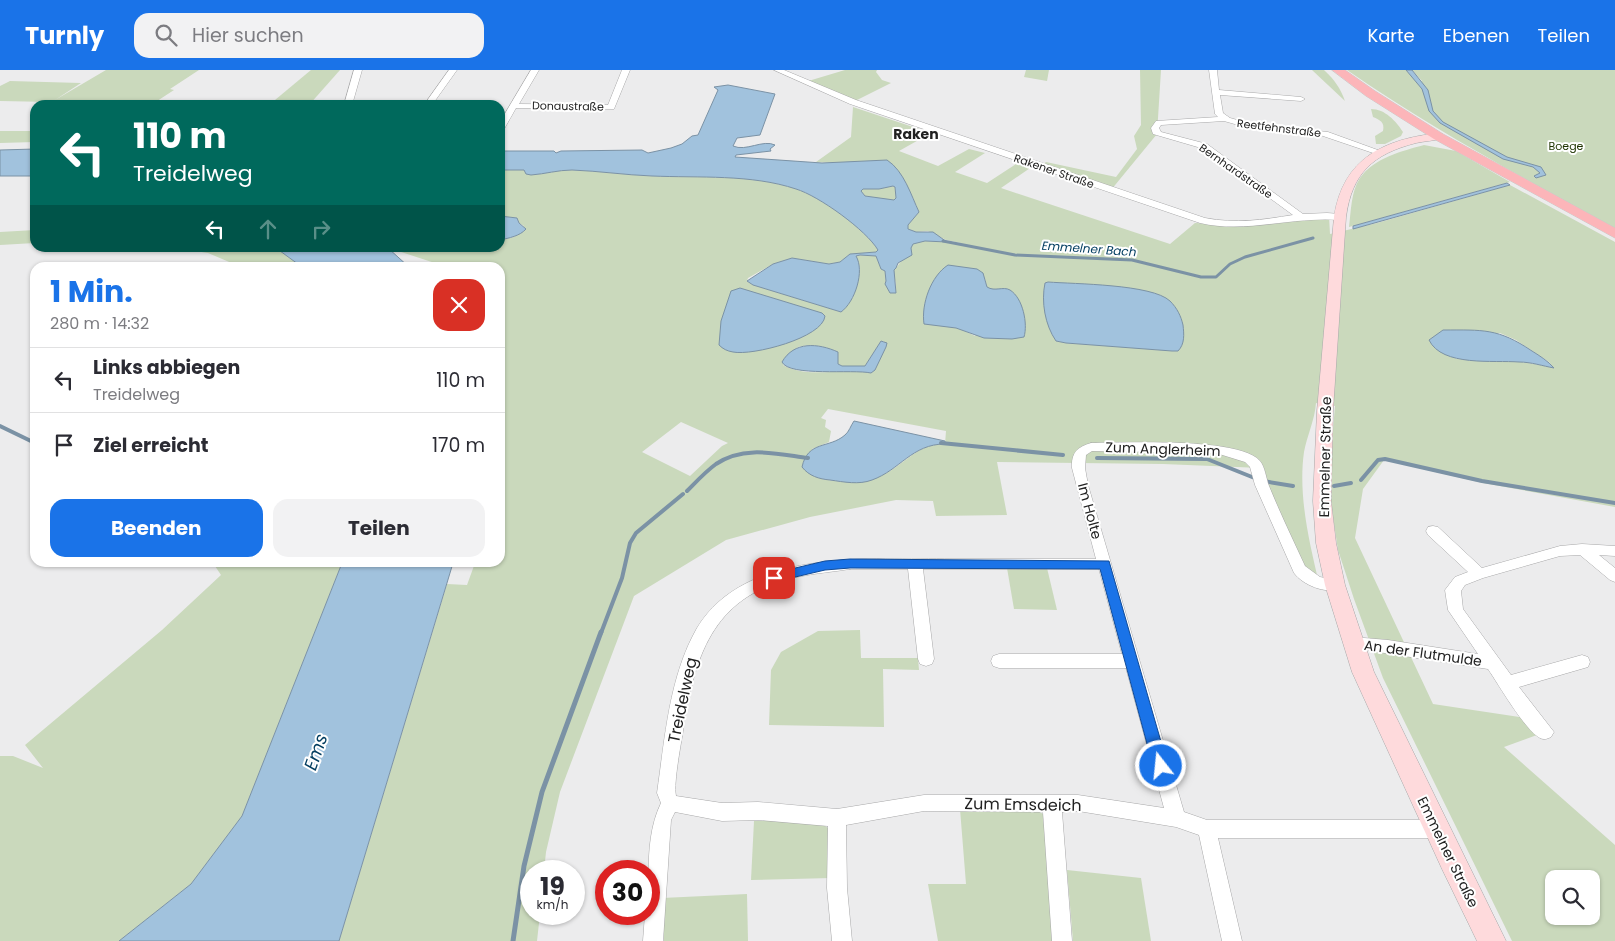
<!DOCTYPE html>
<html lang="de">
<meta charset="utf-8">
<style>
:root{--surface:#fff;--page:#f2f2f3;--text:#2b2b33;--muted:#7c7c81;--line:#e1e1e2;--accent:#1a73e8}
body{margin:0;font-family:Poppins,sans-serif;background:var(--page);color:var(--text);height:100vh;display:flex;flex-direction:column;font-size:19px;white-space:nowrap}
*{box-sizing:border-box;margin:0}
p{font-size:16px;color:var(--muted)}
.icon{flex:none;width:28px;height:28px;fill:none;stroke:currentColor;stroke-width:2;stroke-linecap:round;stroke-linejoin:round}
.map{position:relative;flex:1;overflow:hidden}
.details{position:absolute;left:30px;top:192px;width:475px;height:305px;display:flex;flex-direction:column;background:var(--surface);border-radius:15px;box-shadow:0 1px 4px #0004}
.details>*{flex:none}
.hud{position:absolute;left:30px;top:30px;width:475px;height:152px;border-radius:15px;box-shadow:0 1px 4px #0004;background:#00695c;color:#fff;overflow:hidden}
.buttons{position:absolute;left:1545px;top:800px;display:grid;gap:10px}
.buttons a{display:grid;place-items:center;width:55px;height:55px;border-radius:10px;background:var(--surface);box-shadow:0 1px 4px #0004;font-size:25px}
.speed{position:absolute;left:520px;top:790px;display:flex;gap:10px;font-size:25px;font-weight:700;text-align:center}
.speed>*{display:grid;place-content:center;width:65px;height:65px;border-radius:50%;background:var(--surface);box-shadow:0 1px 4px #0004;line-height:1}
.speed small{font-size:12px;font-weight:400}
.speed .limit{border:8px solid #d22;background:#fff;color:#111}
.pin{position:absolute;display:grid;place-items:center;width:42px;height:42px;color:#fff;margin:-21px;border-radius:10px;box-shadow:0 2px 8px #0006}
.me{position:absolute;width:55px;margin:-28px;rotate:344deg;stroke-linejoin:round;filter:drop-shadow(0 0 4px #0008)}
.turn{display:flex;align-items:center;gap:18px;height:105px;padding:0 20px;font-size:22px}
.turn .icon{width:65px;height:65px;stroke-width:2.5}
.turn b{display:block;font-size:35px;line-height:42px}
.lanes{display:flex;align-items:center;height:48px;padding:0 20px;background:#0003;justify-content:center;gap:25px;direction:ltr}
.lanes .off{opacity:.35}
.round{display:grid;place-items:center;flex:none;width:52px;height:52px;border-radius:15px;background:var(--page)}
.head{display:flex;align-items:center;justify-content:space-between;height:85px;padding:0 20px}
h1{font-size:30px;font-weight:700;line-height:38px;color:var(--accent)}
.cta{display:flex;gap:10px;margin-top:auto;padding:10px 20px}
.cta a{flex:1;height:58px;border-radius:15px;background:var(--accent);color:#fff;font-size:20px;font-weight:700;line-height:58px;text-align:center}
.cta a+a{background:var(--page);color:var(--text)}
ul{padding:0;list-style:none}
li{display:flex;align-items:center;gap:15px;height:65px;padding:0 20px;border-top:1px solid var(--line)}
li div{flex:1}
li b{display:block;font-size:19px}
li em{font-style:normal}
header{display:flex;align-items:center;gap:30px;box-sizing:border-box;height:70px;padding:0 25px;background:var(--accent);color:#fff}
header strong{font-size:24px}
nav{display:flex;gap:28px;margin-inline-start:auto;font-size:18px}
.search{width:350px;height:45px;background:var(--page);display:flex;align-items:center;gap:12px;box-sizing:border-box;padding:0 18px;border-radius:15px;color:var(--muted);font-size:19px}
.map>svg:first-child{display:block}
.green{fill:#cad9bc;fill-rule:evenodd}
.water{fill:#a1c2dd;stroke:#7b92a5;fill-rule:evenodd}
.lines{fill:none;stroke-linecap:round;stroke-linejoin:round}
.stream-far2{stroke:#7b92a5;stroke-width:3}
.stream-far1{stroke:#7b92a5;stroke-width:4}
.stream{stroke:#7b92a5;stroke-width:5}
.street-casing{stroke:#a8a8a9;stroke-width:1}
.secondary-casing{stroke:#a8a8a9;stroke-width:1}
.primary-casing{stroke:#cacaca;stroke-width:1}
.street{fill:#fff;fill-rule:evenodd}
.secondary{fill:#fedadc;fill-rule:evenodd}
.primary{fill:#fcb5b9;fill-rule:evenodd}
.route{fill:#1a73e8;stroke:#114b97}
.labels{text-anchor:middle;stroke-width:4;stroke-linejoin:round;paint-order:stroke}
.far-street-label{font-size:11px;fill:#212121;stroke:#fff}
.far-park-label{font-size:11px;fill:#1f3400;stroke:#fff}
.far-water-label{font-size:12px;font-style:italic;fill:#023d60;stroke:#fff}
.far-quarter-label{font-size:14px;font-weight:bold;fill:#212121;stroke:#fff}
.street-label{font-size:14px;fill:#212121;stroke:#fff}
.near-street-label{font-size:16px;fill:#212121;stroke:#fff}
.near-water-label{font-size:18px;font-style:italic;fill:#023d60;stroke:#fff}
</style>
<header>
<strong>Turnly</strong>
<div class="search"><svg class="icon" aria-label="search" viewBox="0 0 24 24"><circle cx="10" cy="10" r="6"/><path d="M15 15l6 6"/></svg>Hier suchen</div>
<nav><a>Karte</a><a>Ebenen</a><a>Teilen</a></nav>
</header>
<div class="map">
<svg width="1615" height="871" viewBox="0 0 1615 871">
<rect width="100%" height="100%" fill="#ececed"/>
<!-- green -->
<g class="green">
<path d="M106,0H199L170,19L174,20L151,35H47L51,32L0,31V16L10,11L81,13L55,30Z"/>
<path d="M311,0H340L309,35H269Z"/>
<path d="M845,0H877L876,2L882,10L891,13L853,32L805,12Z"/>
<path d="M1026,0H1049L1047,11L1024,7Z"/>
<path d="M1140,0H1161L1157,64L1111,120L1040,96L1046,92L1116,107L1137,79L1134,66L1141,55Z"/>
<path d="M1312,0H1324C1335,10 1340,18 1345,31Z"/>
<path d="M1347,0H1406L1418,13L1422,11L1412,0H1615V159C1524,108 1432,59 1347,0Z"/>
<path d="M853,37L931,63L899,81L938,96L969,79L985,83L955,102L987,113L1019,92L1033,96L1001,118L1170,174L1195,153L1241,155L1329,146L1330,164L1377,153L1510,115L1615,172V437L1483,413L1384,390L1363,419L1355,468L1433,634L1532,649L1545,662L1504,677L1615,775V871H1512L1383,608L1354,529L1338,480L1331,434L1332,371L1335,336L1316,333C1315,349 1307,366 1304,382C1298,425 1309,471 1319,513L1308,508L1261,398L1163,394L997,392L1007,445L936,446L933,431L896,430L810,447L726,470L634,526L560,722L546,782L544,801H531V844H540L537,871H339L447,514L467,515L475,493L500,492V198L447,197L389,178H500V170L514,167L524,156L519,153L517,148L500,146V100H524L531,105C545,104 558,100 572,100C599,101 625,105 652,106C700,108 751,104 796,119C819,126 866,160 878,180L876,182L850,184L840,192L829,194L792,188L773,194L748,208L747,211L753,215L841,242L853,227L860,198L855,187L860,185L876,186L881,199L885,201L886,212L896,222V214L893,202C900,193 906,185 913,174L925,171L961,173L946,170L928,161L916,162L908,159L907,156L919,142C912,126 905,110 893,96L816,92L851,67ZM985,209L987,217L991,220L1005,219L975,266L963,260L923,249L927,225ZM1048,212L1126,218L1178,281L1066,273L1056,271C1047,253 1041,233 1045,213ZM1500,263L1516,270L1549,292L1553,297L1522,292L1457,289L1432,275ZM881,271H884L880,290L871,303C843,296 809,310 783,295L798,277C813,274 824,276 838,282V294L842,296H865ZM828,339L946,361L945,374C920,374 909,389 890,401C869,414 845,413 822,409L812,379L829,372L831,361L825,357L826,350L821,348ZM681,352L728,373L722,376L690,406L642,382ZM1554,809H1591V846H1554Z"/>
<path d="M1371,39C1385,39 1396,51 1403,62L1401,66L1385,74H1376L1375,66L1383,61C1385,52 1380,50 1373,47Z"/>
<path d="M0,61H35V72L0,73Z"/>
<path d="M1424,75L1456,81L1510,112L1349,157C1351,142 1351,121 1360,108C1374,88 1402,81 1424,75Z"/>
<path d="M893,116L895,117L896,128L894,131L865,126L861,121L863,119H879Z"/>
<path d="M35,160V173L0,175V162Z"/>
<path d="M176,178H276L302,197H241L208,183Z"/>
<path d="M213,493H342L242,746L191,814L119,871H0V686H13L43,698L25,675L162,560L221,505Z"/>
<path d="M1007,498H1047L1057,540L1014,539Z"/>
<path d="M860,560L861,588H918L919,600L883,599L884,657L769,655L771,600L781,582L818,561Z"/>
<path d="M1033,738L1043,744L1055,871H938L928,814H966L960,739Z"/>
<path d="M816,750L828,758L831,808L751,810L754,751Z"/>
<path d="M1067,800L1141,808L1151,871H1073Z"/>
<path d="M747,824L748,871H664L662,828Z"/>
</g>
<!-- water -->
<g class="water">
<path d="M1406,0H1412L1428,20L1433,41L1443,52L1507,87L1541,97L1546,105L1536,108L1534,106L1540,103L1533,97L1503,89L1440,53L1429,41L1422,19Z"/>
<path d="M728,15L775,24L760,65L737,68L733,76C746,82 763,69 775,75L770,79L771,81L736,85L735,87L822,93L887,90C904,101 911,125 919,142L908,155V159L916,162H933L947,172L925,171L913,174L911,178L912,185L898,193L896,198L894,200L896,223H890L885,214L886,211L885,201L881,199L876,186L860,185L856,186C865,201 855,232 841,242L753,215L747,211L773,194L792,188L829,194L840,192L850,184L876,182L878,180C866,160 819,126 796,119C751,104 699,108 652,106C625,105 599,101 572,100C558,100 545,104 531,105L526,104L524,100H500V81H554L556,83L561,81L642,80L648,83L671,78L682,74L692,66L698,65L718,20L714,17ZM893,116L895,117L896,128L894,130L865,126L861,121L863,119H879Z"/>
<path d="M35,79V106H0V80Z"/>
<path d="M1507,113L1510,115L1353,159V156Z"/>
<path d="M500,146L517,148L519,153L526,159C520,166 509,168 500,170Z"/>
<path d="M276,178H388L409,197H302Z"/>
<path d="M948,195L977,199L983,203L987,217C995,222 1003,216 1010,220C1023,228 1028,254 1024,267L1012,269L984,268L956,258L924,254C921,234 931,206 948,195Z"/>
<path d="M1048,212C1074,214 1152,214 1170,231C1177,238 1181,246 1183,255C1184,264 1185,274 1178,281H1172L1066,273L1056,271C1045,255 1041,232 1045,213Z"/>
<path d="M740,218L822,243L825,246C823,268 752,286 733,282C727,281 723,279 719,275L721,251L731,221Z"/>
<path d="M1443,260C1483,260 1498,258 1532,281C1540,286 1548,291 1554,298C1543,296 1531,292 1519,292C1494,290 1442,297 1429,270Z"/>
<path d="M881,271L887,273L886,277L875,300L871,303C853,299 789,307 782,292C794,271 818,273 838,282V294L842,296H865Z"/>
<path d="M854,351L945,371V374C912,374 900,400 872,410C859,415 844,412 830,410C819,409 809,406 802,397C808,370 829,379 845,365C849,362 851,355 854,351Z"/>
<path d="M342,493H453L339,871H119L191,814L242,746Z"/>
</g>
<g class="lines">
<!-- stream-far2 -->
<path class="stream-far2" d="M943,171L1015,185L1132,190L1201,207H1216L1230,194L1245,187L1313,168"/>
<!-- stream-far1 -->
<g class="stream-far1">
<path d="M0,356L35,373"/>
<path d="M941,373L1063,385"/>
<path d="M1097,388L1207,389L1257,409"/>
<path d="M1361,410L1378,390L1385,389L1482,411L1615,433"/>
<path d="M1263,411L1293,416"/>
<path d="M1334,416L1351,413"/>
<path d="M687,421C696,412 705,402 716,394C744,375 777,384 808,388"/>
<path d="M601,563L622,508L630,473L636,463L683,424"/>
</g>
<!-- stream -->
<path class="stream" d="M513,871L524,796L542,722L601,562"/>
<defs>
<g id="street">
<path d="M354,0H362L352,35H344Z"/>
<path d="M449,0H457L432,35H424Z"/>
<path d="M531,0H539L519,34L608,35L622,0H630L614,39L516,38L503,61H500V52Z"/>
<path d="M774,0H784L856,30L1205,148C1237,154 1261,150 1293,145L1201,78L1153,64L1151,58L1156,51L1218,47L1215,44L1209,0H1217L1219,20L1301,27L1305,29L1301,31L1220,25L1223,43L1230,48L1252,54L1328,62L1386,83L1379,85L1320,65L1252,59L1224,51L1161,55L1159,58L1161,62L1207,74L1303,144L1327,143L1340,144L1345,147L1340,150C1292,146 1247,164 1200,153L850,34Z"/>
<path d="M1091,373C1125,373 1239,367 1260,391C1265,397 1266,408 1269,416C1280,443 1293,470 1305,496L1320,507L1340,511L1342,515L1340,519C1325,524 1303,515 1294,503L1255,415L1250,397L1245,392L1216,383L1092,381L1086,385L1085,398L1088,415L1184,742L1207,750H1436L1443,753L1445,759L1443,765L1436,768H1218L1242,871H1222L1199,765L1176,757L1078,741L1062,742L1072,871H1052L1043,742L924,741L846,755L847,818L852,871H832L827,818L828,756L758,750L722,751L675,742L671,750L663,871H643L645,844H649C649,807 645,766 661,733L657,723C665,668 669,607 697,558C745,478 872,489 952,489C1000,489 1048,489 1096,489L1072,398C1071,383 1077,377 1091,373ZM850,499H908L918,589L920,594L926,596L932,594L934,589L923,499H1099L1122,584H999L993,586L991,591L993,596L999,598H1126L1164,738L1078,725H924L837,739L758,732L722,733L676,726C673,712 682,670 684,654C696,580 716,525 797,507C815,503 833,502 850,499Z"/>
<path d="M1433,456L1438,457L1482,498L1560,476L1582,474L1615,476V486L1599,485L1615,498V512L1610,510L1580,485L1560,486L1483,508L1465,515L1461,521L1463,539L1511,605L1582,585L1588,587L1590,592L1588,597L1519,617L1554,662L1551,667C1547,669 1544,670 1540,668C1524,659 1499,615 1488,599L1346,577L1344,573L1346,569L1352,567L1388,570L1478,584L1448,540L1445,520L1455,507L1468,502L1428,465L1426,461L1428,457Z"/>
</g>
<path id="secondary" d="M1439,63L1443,64L1445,66L1443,68C1434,71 1425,71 1416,73C1373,84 1352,103 1346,147L1333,341L1331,431L1336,473L1345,515L1374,602L1506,871H1477L1442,799L1352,602L1325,515L1316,473L1313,431L1317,341L1334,147C1343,88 1384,69 1439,63Z"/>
<path id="primary" d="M1332,0H1345L1375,21L1443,64L1615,158V168L1434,69L1366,26Z"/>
</defs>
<!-- street casing -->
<use href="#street" class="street-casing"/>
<!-- secondary casing -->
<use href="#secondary" class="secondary-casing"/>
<!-- primary casing -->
<use href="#primary" class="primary-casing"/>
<!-- street -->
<use href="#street" class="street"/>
<!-- secondary -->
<use href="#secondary" class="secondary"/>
<!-- primary -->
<use href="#primary" class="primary"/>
</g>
<!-- route -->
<path class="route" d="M850,489L1109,491L1168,696L1166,700L1161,702L1156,700L1153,696L1100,499L850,498L825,500L774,512L770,511L768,508L770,505L774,503L825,491Z"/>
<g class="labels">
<!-- far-street labels -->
<g class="far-street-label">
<text transform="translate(568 36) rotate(1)" y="4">Donaustraße</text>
<text transform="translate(1279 58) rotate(7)" y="4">Reetfehnstraße</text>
<text transform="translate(1054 101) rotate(19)" y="4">Rakener Straße</text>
<text transform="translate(1236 101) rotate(35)" y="4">Bernhardstraße</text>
</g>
<!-- far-park labels -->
<g class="far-park-label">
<text x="1566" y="80">Boege</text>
</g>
<!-- far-water labels -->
<g class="far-water-label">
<text transform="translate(1089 179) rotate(4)" y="4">Emmelner Bach</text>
</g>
<!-- far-quarter labels -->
<g class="far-quarter-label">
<text x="916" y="69">Raken</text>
</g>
<!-- street labels -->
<g class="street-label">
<text transform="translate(1163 379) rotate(2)" y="5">Zum Anglerheim</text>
<text transform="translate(1325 387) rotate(-89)" y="5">Emmelner Straße</text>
<text transform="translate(1090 441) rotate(75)" y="5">Im Holte</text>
<text transform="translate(1423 583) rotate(8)" y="5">An der Flutmulde</text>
<text transform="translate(1448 782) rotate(64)" y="5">Emmelner Straße</text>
</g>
<!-- near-street labels -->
<g class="near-street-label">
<text transform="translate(682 630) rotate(-78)" y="6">Treidelweg</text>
<text transform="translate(1023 734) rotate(1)" y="6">Zum Emsdeich</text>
</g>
<!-- near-water labels -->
<g class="near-water-label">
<text transform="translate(316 682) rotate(-71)" y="6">Ems</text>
</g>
</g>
</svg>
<div class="buttons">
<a><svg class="icon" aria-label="search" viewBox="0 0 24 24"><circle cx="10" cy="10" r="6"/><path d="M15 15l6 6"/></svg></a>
</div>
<div class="speed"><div>19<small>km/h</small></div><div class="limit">30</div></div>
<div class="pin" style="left:774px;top:508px;background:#d93025"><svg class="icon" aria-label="arrive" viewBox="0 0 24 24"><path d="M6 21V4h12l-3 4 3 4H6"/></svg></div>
<svg class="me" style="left:1161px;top:696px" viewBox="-20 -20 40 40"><circle r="17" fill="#1a73e8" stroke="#fff" stroke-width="3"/><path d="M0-11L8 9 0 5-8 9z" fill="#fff"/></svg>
<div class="hud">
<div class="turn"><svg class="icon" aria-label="left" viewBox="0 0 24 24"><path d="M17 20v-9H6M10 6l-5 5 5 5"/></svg><div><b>110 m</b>Treidelweg</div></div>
<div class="lanes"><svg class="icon" aria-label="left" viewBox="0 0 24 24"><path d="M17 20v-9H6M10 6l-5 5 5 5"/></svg><svg class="icon off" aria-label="ahead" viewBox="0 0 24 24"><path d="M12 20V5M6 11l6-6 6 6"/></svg><svg class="icon off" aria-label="right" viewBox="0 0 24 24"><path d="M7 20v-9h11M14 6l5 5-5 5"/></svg></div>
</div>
<section class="details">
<div class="head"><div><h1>1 Min.</h1><p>280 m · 14:32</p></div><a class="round" style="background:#d93025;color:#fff"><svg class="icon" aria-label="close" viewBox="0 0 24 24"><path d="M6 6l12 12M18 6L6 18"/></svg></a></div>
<ul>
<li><svg class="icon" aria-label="left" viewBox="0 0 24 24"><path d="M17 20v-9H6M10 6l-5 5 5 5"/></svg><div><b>Links abbiegen</b><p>Treidelweg</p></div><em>110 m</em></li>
<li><svg class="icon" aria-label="arrive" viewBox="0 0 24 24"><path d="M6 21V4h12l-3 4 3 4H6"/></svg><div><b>Ziel erreicht</b></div><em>170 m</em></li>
</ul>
<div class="cta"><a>Beenden</a><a>Teilen</a></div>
</section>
</div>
